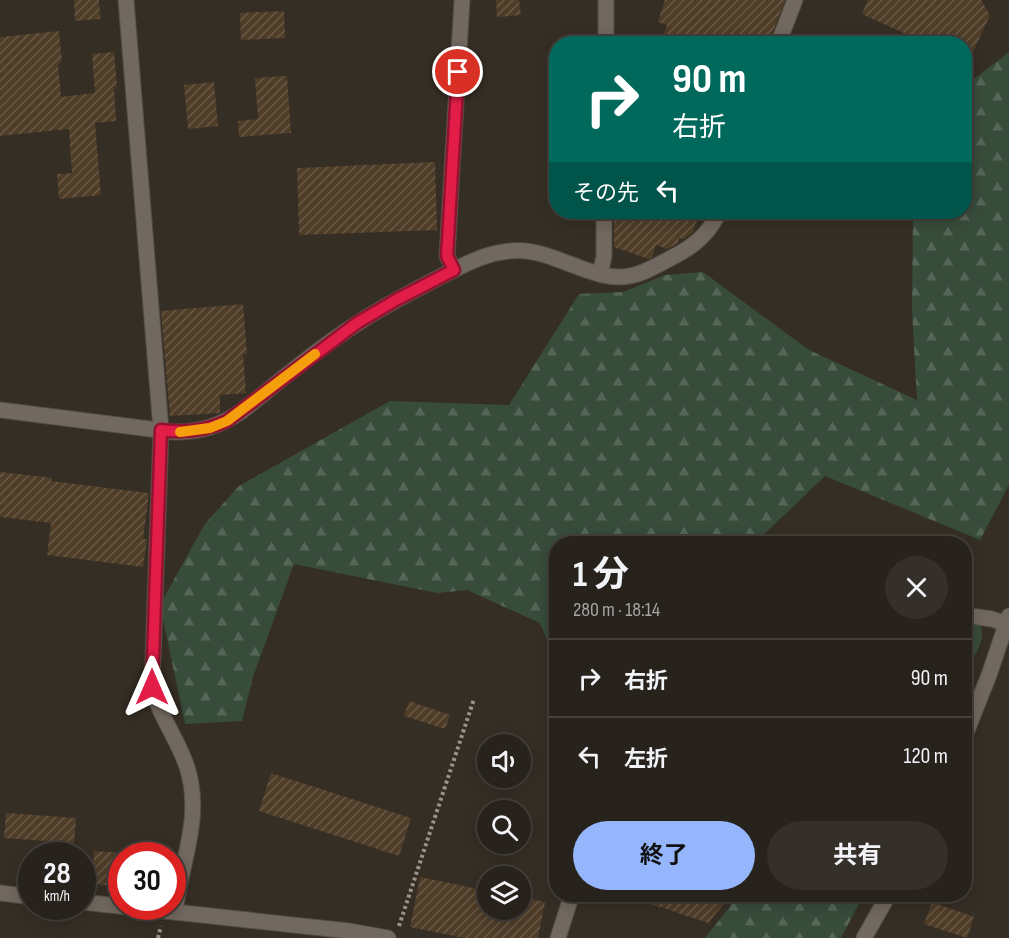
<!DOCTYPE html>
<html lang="ja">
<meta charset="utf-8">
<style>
:root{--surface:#28221c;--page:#342f29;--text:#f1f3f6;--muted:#a5a4a3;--line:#443f3b;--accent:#95b6fd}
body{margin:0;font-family:"Sofia Sans Condensed","Noto Sans JP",sans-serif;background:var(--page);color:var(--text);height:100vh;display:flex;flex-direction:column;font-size:22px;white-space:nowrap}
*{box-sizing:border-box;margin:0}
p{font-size:20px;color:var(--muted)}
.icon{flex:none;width:33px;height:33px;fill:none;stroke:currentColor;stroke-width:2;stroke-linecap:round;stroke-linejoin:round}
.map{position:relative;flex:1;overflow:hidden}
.sheet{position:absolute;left:549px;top:536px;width:423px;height:366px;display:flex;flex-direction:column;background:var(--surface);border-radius:24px;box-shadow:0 3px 15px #0003,0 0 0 2px var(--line)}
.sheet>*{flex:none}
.top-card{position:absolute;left:549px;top:36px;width:423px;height:183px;border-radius:24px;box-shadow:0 3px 15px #0003,0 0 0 2px var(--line);background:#00695c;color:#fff;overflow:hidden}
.buttons{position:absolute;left:477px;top:734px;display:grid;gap:12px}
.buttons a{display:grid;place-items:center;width:54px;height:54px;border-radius:50%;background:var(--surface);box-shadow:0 3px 15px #0003,0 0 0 2px var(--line);font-size:30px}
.speed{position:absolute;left:18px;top:842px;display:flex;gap:12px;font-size:30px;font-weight:700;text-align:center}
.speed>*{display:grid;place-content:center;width:78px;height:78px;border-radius:50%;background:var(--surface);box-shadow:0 3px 15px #0003,0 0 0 2px var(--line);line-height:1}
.speed small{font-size:15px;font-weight:400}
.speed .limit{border:9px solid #d22;background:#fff;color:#111}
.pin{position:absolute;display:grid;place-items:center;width:51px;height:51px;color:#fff;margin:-26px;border:3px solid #fff;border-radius:50%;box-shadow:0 2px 6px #0007}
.me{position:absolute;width:66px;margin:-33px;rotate:0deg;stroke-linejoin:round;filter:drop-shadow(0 0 4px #0008)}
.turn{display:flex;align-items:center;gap:21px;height:126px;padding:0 24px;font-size:27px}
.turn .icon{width:78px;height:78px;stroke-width:2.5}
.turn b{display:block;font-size:42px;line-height:51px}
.then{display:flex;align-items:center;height:57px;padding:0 24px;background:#0003;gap:12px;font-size:22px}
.round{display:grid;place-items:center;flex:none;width:63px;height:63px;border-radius:32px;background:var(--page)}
.overview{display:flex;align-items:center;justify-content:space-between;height:102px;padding:0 24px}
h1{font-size:36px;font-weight:700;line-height:45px}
.button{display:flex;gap:12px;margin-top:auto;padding:12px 24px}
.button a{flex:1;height:69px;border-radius:36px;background:var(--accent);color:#111;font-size:24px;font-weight:700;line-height:69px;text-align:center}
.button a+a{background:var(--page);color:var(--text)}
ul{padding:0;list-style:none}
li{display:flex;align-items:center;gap:18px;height:78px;padding:0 24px;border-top:2px solid var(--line)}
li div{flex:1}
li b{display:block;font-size:22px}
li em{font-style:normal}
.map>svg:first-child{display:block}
.forest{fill:url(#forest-firs)}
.building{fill:url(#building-hatch)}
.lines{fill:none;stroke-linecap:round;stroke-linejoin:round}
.minor-casing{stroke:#534d45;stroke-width:17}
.secondary-casing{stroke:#534d45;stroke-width:17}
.path{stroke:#9a948d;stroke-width:4;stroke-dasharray:3 3;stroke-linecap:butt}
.minor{stroke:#71685f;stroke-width:15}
.secondary{stroke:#71685f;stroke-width:15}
.route-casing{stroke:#92132f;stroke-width:15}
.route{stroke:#e11d48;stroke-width:10}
.slow{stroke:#f59e0b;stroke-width:10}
</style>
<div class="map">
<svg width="1009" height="938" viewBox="0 0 1009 938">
<defs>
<pattern id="forest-firs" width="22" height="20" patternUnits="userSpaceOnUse" patternTransform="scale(1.5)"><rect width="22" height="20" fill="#384c3b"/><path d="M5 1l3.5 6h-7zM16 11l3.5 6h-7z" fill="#556657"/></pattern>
<pattern id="building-hatch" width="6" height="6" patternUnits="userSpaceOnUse" patternTransform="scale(1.5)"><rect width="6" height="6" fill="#4f3d28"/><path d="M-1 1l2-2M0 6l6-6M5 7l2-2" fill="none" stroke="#695947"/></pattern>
</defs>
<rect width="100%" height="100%" fill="#352e25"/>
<!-- forest -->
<g class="forest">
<path d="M1009,52V485L980,540L825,476L755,543H556V661L540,623L467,590L437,593L294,564L253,677L242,721L185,724L160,605L204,525L239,486L390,401L509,405L579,294L623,292L665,275L703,272L809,350L917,400L912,310L913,212H964L965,86Z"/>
<path d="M965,622L974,623L981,627C986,642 972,659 965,672Z"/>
<path d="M737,894H864L841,938H705L729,908Z"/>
</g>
<!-- building -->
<g class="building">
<path d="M74,0H99L100,19L75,21Z"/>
<path d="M496,0H519L521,15L497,17Z"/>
<path d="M665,0H785L768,44H660L667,25L658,22Z"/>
<path d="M868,0H981L990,15L964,72V44H928L862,14Z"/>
<path d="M284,11L285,38L241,40L240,13Z"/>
<path d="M59,31L62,62L58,64L61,97L95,93L92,54L114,52L117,87H114L116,121L95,123L101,195L59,199L57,174L72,173L69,129L0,136V37Z"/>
<path d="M287,76L291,133L239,137L238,121L258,119L255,78Z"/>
<path d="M214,82L218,126L188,129L184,85Z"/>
<path d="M435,162L437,230L299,235L297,168Z"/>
<path d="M614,212H700L693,232L684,239L679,238L678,243L667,249L656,245L652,257L649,259L614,247Z"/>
<path d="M243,304L247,354H243L246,393L220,395V413L170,416L161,311Z"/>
<path d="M0,472L52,478L51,481L149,493L143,539H147L143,567L47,555L51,523L0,517Z"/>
<path d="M409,701L450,715L445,729L404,716Z"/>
<path d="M271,773L411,818L399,856L259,811Z"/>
<path d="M6,813L76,818L74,843L4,838Z"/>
<path d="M94,851L122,853L121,887L92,884Z"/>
<path d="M420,877L488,891V909H520V897L545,902L538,938H464L410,927Z"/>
<path d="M630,894H732L708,923L630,897Z"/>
<path d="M932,902L974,917L967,938L924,924Z"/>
</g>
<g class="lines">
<defs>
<g id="minor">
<path d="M126,0L161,430L152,687C159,716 178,739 187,767C203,817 181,862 175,912"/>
<path d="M606,44V0"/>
<path d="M778,44L795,0"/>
<path d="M454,270L447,256L462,0"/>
<path d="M600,273L604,257V212"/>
<path d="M0,410L174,432C201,432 220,426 242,411C280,381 317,349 358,323C385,305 413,291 442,276C464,265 485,253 510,251C553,246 594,286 634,275C647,272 659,264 671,258C693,247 709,234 719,212"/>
<path d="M964,615L992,619L1006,624"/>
<path d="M0,893L32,897"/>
<path d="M82,902L349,931L388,938"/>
<path d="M558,938L572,894"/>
</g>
<g id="secondary">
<path d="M964,738L989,675L1009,616"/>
<path d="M864,938L889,894"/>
</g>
</defs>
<!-- minor casing -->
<use href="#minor" class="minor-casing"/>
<!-- secondary casing -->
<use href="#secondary" class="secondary-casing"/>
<!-- path -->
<g class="path">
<path d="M399,926L474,699"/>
<path d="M158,938L161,926"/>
</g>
<!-- minor -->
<use href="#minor" class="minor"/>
<!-- secondary -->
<use href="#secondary" class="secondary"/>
</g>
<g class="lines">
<defs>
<path id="route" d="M152,687L161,430C185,433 205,431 227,421L357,323L396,300L454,270L447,256L458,72"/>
</defs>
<!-- route casing -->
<use href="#route" class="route-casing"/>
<!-- route -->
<use href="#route" class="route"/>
<!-- slow -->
<path class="slow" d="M180,432L210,428L227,421L315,354"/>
</g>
</svg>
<div class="buttons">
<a><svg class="icon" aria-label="sound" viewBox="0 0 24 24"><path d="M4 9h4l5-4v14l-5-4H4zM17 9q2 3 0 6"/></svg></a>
<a><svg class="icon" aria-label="search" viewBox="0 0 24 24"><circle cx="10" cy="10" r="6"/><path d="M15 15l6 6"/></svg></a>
<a><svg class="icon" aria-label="layers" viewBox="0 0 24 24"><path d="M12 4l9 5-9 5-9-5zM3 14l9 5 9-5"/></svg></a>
</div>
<div class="speed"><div>28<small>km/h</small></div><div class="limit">30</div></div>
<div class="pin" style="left:458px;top:72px;background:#d93025"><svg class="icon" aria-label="arrive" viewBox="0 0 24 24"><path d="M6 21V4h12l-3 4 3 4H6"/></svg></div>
<svg class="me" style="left:152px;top:687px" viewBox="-20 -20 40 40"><path d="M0-17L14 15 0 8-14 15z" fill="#e11d48" stroke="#fff" stroke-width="4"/></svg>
<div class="top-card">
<div class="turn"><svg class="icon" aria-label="right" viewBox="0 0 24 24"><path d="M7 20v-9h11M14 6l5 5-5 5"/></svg><div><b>90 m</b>右折</div></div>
<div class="then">その先<svg class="icon" aria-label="left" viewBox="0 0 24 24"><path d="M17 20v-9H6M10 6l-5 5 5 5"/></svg></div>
</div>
<section class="sheet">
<div class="overview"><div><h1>1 分</h1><p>280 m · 18:14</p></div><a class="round"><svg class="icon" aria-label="close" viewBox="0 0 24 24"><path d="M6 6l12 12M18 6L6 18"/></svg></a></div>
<ul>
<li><svg class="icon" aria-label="right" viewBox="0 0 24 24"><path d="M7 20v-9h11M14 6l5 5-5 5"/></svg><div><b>右折</b></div><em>90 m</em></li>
<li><svg class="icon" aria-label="left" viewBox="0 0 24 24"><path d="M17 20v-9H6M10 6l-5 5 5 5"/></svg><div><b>左折</b></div><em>120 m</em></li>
</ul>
<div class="button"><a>終了</a><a>共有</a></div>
</section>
</div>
